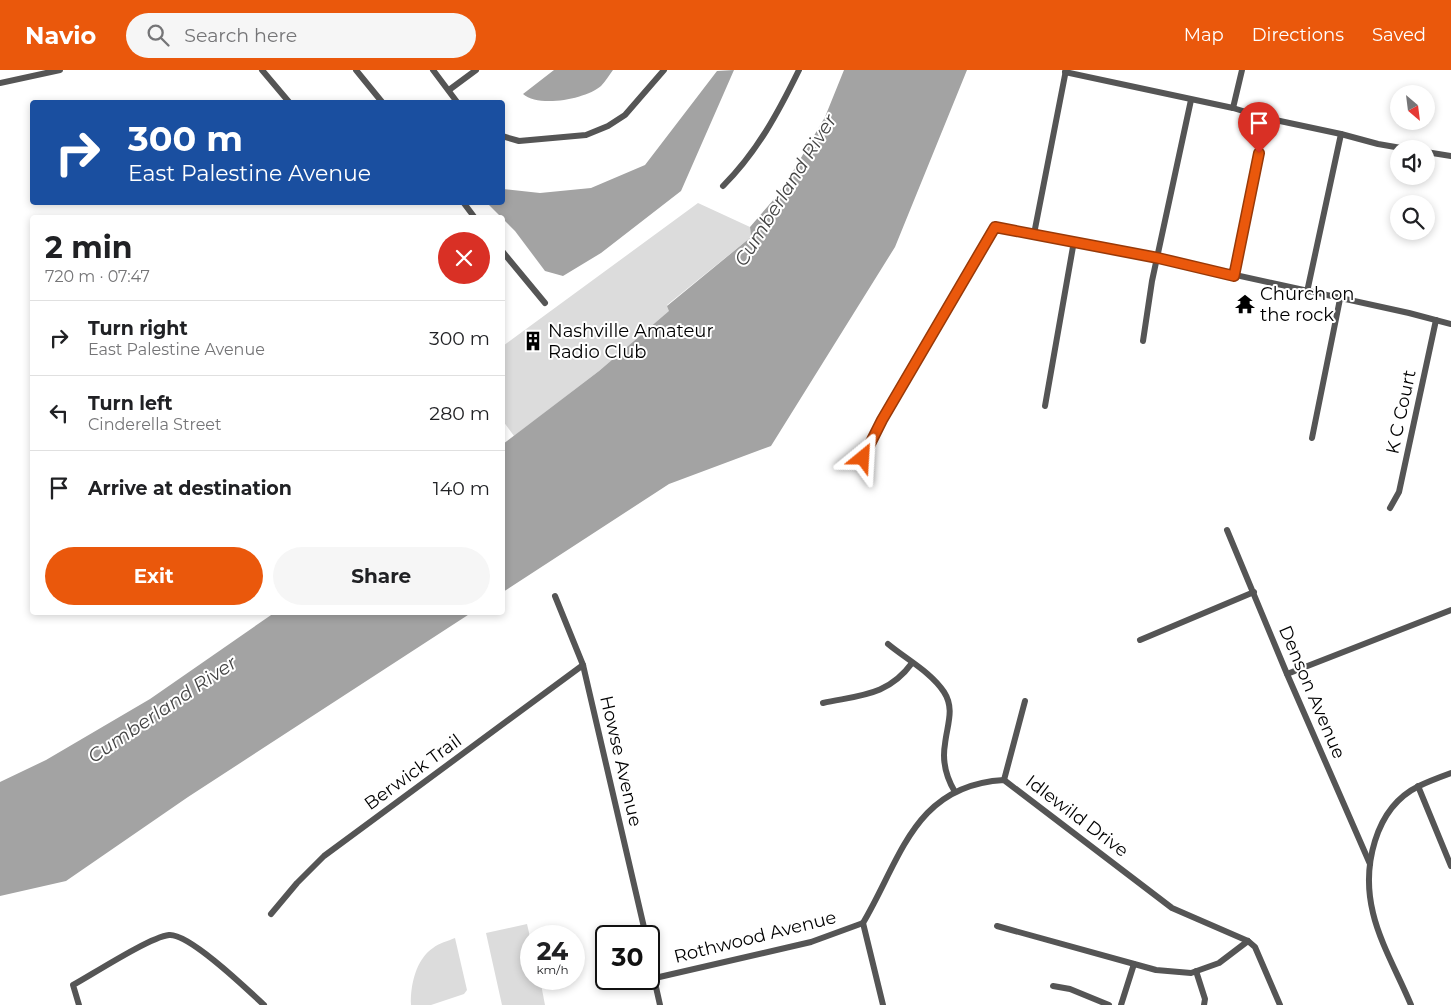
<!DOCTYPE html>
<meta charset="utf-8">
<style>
:root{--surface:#fff;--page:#f6f6f6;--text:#202124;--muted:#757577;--line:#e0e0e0;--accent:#ea580c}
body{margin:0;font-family:Montserrat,sans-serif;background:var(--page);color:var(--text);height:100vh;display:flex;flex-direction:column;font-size:19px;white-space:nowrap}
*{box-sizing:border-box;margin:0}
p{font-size:16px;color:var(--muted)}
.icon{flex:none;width:28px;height:28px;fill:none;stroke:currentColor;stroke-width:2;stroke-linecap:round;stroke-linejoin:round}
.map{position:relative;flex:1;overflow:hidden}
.panel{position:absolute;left:30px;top:145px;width:475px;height:400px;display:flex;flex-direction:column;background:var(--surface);border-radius:5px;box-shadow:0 2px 8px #0003}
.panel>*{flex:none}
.banner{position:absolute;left:30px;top:30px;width:475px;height:105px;border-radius:5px;box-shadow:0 2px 8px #0003;background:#1a4fa0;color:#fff;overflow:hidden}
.needle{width:32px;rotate:152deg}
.fabs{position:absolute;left:1390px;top:15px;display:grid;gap:10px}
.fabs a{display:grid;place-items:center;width:45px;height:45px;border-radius:50%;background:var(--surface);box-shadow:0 2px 8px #0003;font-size:25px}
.speed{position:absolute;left:520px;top:855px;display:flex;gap:10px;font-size:25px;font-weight:700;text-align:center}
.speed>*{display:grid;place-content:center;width:65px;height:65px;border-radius:50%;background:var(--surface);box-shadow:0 2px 8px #0003;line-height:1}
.speed small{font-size:12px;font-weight:400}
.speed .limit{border:2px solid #111;border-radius:8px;background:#fff;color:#111}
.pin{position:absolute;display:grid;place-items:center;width:42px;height:42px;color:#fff;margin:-51px -21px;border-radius:50% 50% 50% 0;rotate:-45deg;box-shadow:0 0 5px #0007}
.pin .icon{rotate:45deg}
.me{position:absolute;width:55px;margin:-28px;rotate:27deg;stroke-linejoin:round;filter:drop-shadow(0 0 4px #0008)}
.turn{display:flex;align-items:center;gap:18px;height:105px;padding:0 15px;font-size:22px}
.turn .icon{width:65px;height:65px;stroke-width:2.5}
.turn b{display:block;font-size:35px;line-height:42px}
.round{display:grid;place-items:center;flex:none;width:52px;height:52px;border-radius:26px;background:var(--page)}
.headline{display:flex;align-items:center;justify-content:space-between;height:85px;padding:0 15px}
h1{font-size:30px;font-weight:700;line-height:38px}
.action{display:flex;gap:10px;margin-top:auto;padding:10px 15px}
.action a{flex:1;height:58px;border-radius:30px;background:var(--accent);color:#fff;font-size:20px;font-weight:700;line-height:58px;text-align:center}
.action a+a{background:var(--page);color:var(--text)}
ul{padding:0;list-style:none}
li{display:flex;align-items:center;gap:15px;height:75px;padding:0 15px;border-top:1px solid var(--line)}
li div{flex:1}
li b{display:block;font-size:19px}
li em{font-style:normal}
header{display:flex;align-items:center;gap:30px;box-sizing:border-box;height:70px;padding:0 25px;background:var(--accent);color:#fff}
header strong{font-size:24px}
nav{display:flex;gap:28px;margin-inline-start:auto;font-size:18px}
.search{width:350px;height:45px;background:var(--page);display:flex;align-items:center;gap:12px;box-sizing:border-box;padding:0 18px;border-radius:28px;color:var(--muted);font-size:19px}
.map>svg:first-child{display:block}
.green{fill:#dcdcdc}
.water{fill:#a3a3a3}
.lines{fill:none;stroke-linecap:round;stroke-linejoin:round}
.minor{stroke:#555;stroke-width:6}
.route-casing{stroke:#983908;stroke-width:12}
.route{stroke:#ea580c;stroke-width:9}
.labels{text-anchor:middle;stroke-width:4;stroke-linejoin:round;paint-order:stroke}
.poi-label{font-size:18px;fill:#000;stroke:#fff;text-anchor:start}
.street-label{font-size:18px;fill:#000;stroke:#fff}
.water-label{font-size:19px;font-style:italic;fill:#444;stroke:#fff}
</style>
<header>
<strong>Navio</strong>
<div class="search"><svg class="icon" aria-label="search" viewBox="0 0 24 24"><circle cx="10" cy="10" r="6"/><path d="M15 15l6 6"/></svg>Search here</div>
<nav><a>Map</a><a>Directions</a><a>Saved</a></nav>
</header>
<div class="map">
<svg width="1451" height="935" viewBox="0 0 1451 935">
<rect width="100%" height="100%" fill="#fff"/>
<!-- green -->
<g class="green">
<path d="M698,133L750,157L751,167L667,235L670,241L599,301L514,366L503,351V276Z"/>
<path d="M527,854L531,871V909H540L545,935H502L486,863Z"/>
<path d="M455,868L467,920L464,924L431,935H411C410,916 416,889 433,878C439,873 448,871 455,868Z"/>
</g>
<!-- water -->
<g class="water">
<path d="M554,0H613C609,5 606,11 601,16C586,29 539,38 523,24Z"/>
<path d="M734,0L681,121L601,183L563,206L545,201L515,161L487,133L502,132L503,119L540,123L591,118L645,95L717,1Z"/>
<path d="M844,0H967L895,177L771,376L669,414L503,522V374L599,301L669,241L667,236L751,167L750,157L775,128L795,98L825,47Z"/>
<path d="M274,543H471L188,727L66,811L0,826V712L46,690L150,629Z"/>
</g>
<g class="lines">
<!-- minor -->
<g class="minor">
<path d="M262,0L289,32"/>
<path d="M356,0L382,32"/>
<path d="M433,0L457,32"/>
<path d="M1065,2L1233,38L1266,48L1341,64L1378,74L1407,79"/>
<path d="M0,13L60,0"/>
<path d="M449,20L476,0"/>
<path d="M1233,38L1242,0"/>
<path d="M502,66L519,71L586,65L608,56L625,45L664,0"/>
<path d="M1426,82L1451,86"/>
<path d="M723,116C757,82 778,43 799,0"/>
<path d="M463,132L475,148"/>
<path d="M1034,164L1066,0"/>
<path d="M502,181L545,233"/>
<path d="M1235,206L1266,48"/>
<path d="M1307,222L1341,64"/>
<path d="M1143,271L1152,211L1191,30"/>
<path d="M1045,336L1074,171"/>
<path d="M1312,368L1340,229"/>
<path d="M863,388L882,350L995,157L1158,188L1409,243L1451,254"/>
<path d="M1390,438L1399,422L1436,250"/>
<path d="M1227,460L1287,604L1370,794"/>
<path d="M555,526L583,595L646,866"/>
<path d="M1140,570L1254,522"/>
<path d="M888,574C906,589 931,602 944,622C955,639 947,655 945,674C942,691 946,707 955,722"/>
<path d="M1287,604L1451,540"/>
<path d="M823,633C860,625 888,626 912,593"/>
<path d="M1004,710L1025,631"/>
<path d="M1418,716L1451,796"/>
<path d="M271,844L297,813L324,786L583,595"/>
<path d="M863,853C901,789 914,715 1004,710L1172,838L1248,871L1255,877L1280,935"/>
<path d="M863,853L883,935"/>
<path d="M997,856L1156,900L1191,903L1219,893L1248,871"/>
<path d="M649,886L660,935"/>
<path d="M1196,901L1205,929L1204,935"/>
<path d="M655,908L811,872L863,853"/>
<path d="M1053,916L1070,919L1109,935"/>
<path d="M79,935L73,915C93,904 150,867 169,865C189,863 248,920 264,935"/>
<path d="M1121,935L1134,894"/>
<path d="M1411,935C1399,906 1380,873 1373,843C1362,798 1374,738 1419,716C1429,711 1440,707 1451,703"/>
</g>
</g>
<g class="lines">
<defs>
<path id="route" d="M863,388L882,350L995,157L1158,188L1234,206L1259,83"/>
</defs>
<!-- route casing -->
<use href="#route" class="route-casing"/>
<!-- route -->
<use href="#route" class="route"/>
</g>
<!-- icons -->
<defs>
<symbol id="temple-bare" viewBox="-9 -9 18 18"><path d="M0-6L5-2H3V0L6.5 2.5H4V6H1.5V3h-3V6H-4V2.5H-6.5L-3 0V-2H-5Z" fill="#000" stroke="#fff" stroke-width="2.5" paint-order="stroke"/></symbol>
<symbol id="building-bare" viewBox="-9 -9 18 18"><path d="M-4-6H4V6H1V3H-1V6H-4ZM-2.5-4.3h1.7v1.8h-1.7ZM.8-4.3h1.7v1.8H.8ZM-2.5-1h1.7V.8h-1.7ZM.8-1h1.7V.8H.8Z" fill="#000" stroke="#fff" stroke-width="2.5" paint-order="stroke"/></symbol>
</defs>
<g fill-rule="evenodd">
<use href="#temple-bare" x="1231" y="220" width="28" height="28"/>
<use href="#building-bare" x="519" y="257" width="28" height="28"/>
</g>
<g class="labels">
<!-- poi labels -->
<g class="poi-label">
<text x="1260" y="230">Church on<tspan x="1260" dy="21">the rock</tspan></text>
<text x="548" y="267">Nashville Amateur<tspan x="548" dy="21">Radio Club</tspan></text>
</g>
<!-- street labels -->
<g class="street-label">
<text transform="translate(1401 342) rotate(-78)" y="6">K C Court</text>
<text transform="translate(1312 622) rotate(67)" y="6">Denson Avenue</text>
<text transform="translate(621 691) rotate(77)" y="6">Howse Avenue</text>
<text transform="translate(413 702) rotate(-36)" y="6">Berwick Trail</text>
<text transform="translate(1077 746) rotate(37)" y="6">Idlewild Drive</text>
<text transform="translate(755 867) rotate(-14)" y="6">Rothwood Avenue</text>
</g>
<!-- water labels -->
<g class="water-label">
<text transform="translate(785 120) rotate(-58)" y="7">Cumberland River</text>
<text transform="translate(162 639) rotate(-34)" y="7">Cumberland River</text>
</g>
</g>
</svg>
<div class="fabs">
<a><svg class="needle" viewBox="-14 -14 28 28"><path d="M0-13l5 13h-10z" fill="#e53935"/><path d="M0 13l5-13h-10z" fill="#757577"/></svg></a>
<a><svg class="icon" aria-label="sound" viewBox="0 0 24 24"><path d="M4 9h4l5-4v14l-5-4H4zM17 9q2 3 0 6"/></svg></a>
<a><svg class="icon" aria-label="search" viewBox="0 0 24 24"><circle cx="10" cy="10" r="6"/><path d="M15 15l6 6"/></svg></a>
</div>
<div class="speed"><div>24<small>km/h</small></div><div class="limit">30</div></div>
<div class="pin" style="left:1259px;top:83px;background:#d93025"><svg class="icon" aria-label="arrive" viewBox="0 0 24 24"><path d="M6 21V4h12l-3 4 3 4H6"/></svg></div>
<svg class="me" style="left:863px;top:388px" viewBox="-20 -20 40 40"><path d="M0-17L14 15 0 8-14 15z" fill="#ea580c" stroke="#fff" stroke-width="4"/></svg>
<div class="banner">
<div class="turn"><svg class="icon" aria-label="right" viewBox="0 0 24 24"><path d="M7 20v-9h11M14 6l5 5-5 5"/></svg><div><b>300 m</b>East Palestine Avenue</div></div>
</div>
<section class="panel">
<div class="headline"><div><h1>2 min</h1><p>720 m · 07:47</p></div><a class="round" style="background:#d93025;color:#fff"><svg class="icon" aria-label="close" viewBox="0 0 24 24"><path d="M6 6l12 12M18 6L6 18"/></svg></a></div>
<ul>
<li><svg class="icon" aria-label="right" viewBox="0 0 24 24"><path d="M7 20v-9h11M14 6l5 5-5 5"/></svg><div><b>Turn right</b><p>East Palestine Avenue</p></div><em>300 m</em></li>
<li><svg class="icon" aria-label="left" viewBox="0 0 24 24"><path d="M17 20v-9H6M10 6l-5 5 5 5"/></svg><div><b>Turn left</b><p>Cinderella Street</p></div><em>280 m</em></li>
<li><svg class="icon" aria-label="arrive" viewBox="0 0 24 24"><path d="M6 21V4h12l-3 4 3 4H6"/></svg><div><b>Arrive at destination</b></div><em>140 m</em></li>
</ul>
<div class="action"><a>Exit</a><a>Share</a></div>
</section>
</div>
